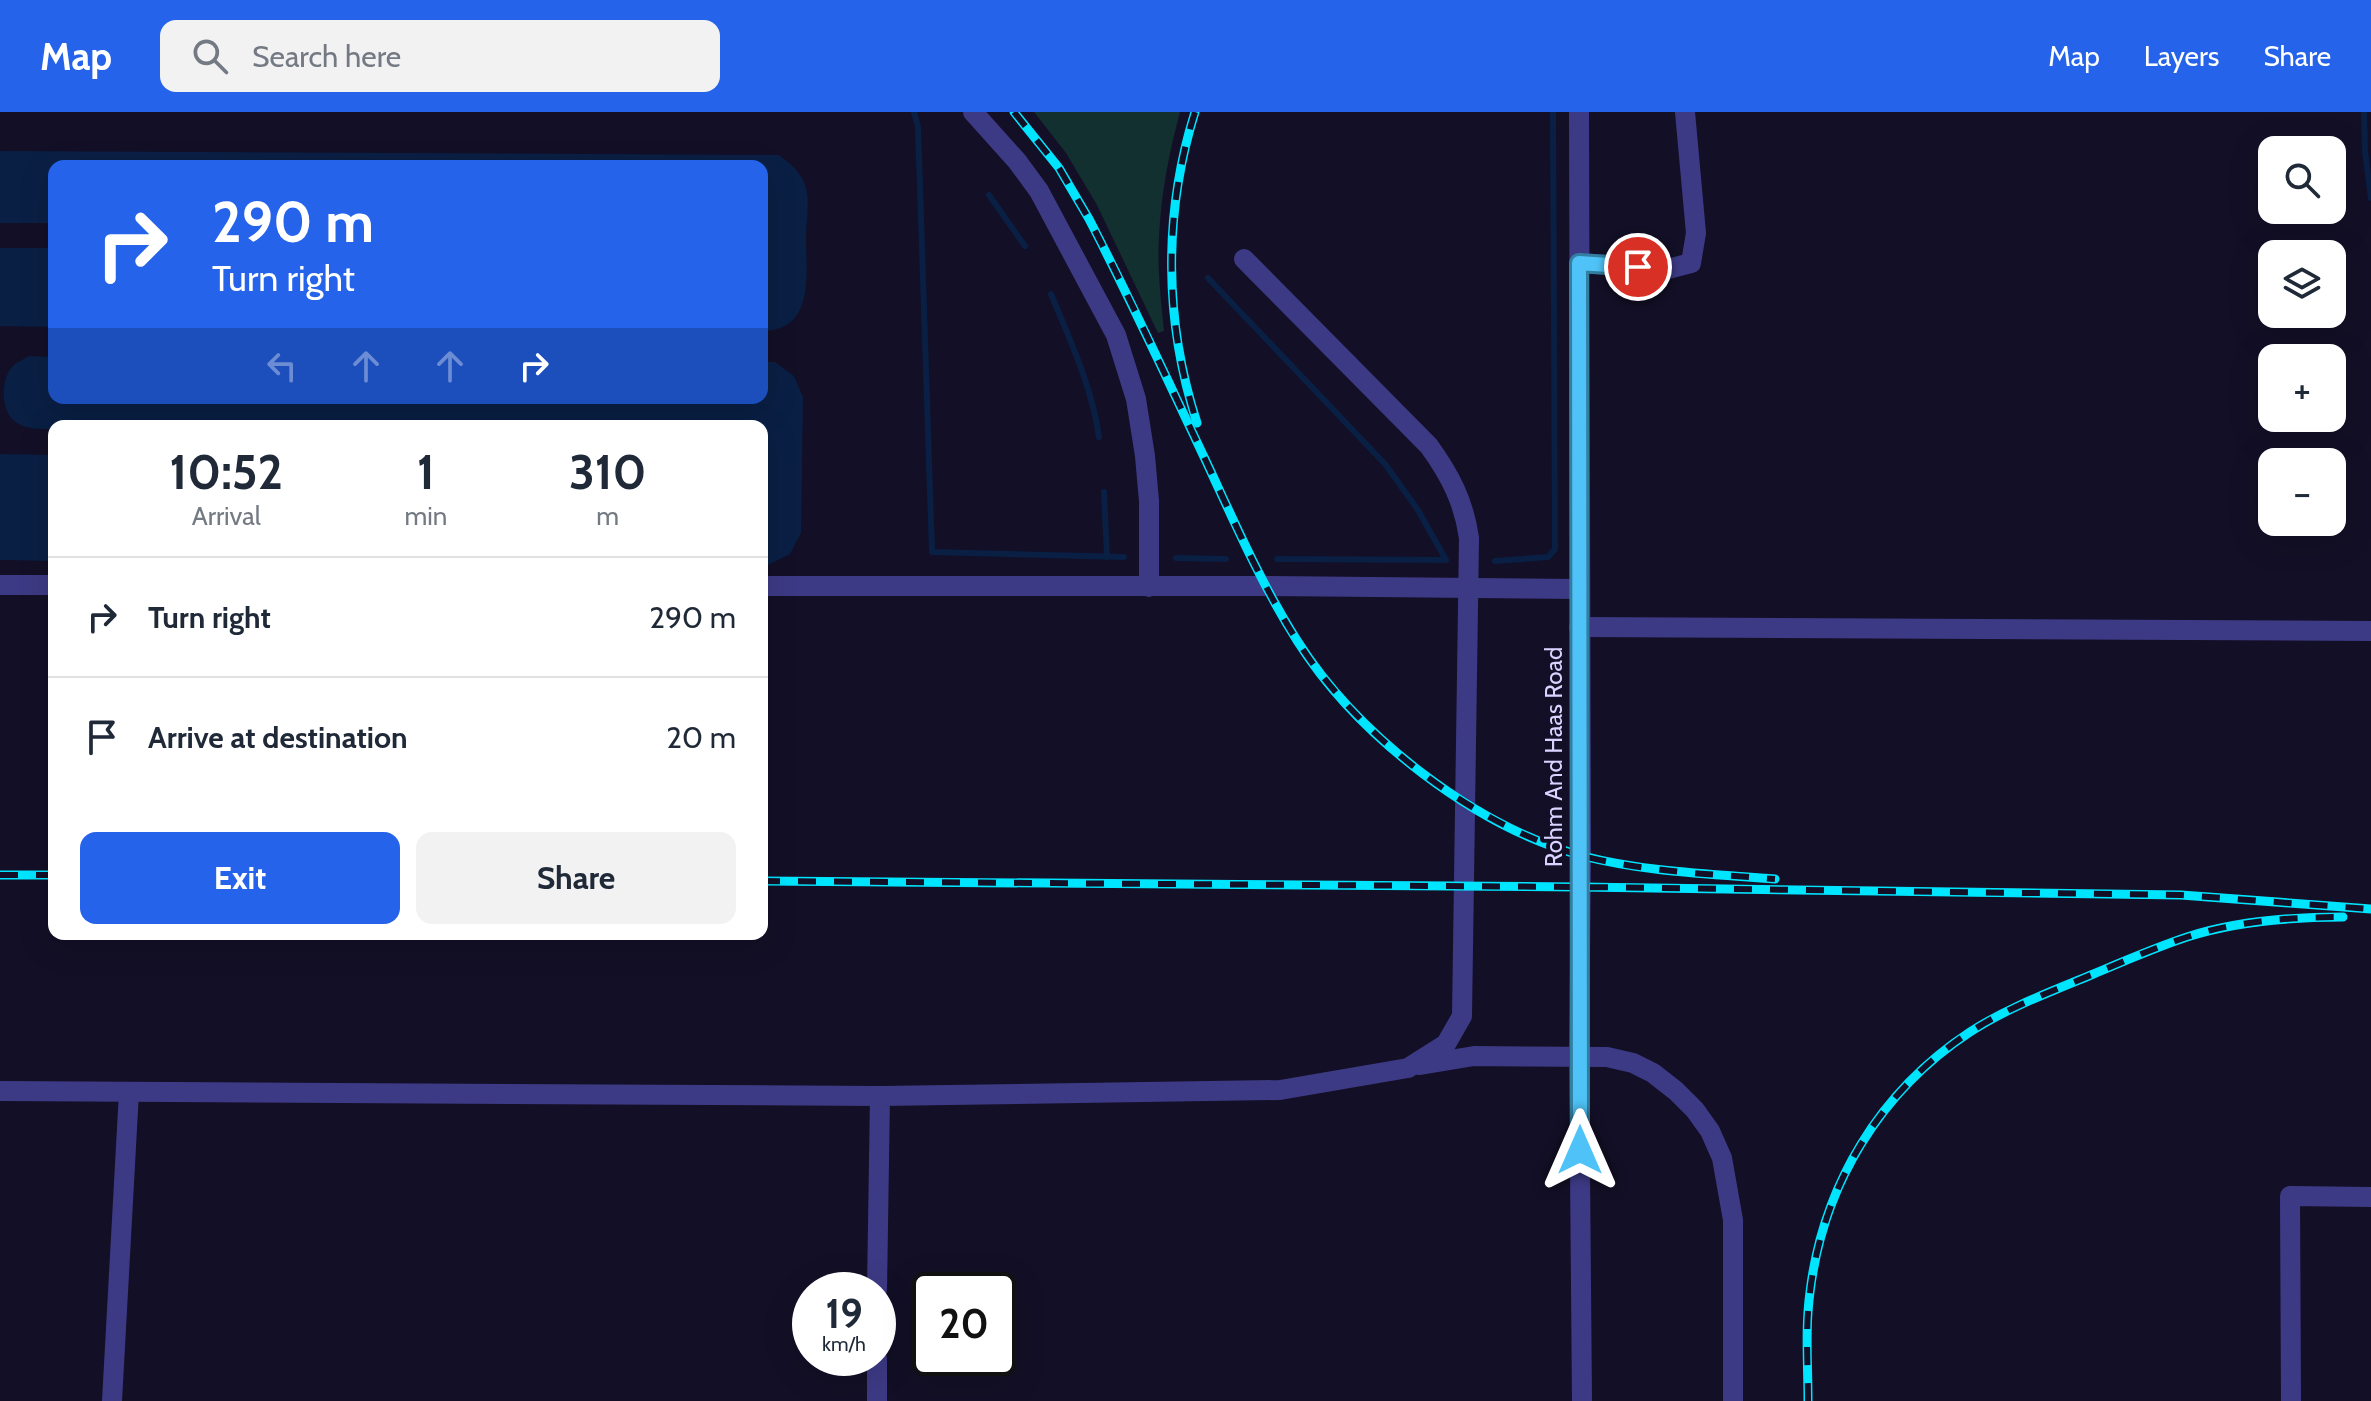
<!DOCTYPE html>
<meta charset="utf-8">
<style>
:root{--surface:#fff;--page:#f2f2f3;--text:#1f2937;--muted:#747a83;--line:#e0e1e3;--accent:#2563eb}
body{margin:0;font-family:Cabin,sans-serif;background:var(--page);color:var(--text);height:100vh;display:flex;flex-direction:column;font-size:30px;white-space:nowrap}
*{box-sizing:border-box;margin:0}
p{font-size:26px;color:var(--muted)}
.icon{flex:none;width:44px;height:44px;fill:none;stroke:currentColor;stroke-width:2;stroke-linecap:round;stroke-linejoin:round}
.map{position:relative;flex:1;overflow:hidden}
.panel{position:absolute;left:48px;top:308px;width:720px;height:520px;display:flex;flex-direction:column;background:var(--surface);border-radius:16px;box-shadow:0 8px 32px #0002}
.panel>*{flex:none}
.banner{position:absolute;left:48px;top:48px;width:720px;height:244px;border-radius:16px;box-shadow:0 8px 32px #0002;background:#2563eb;color:#fff;overflow:hidden}
.buttons{position:absolute;left:2258px;top:24px;display:grid;gap:16px}
.buttons a{display:grid;place-items:center;width:88px;height:88px;border-radius:16px;background:var(--surface);box-shadow:0 8px 32px #0002;font-size:40px}
.speed{position:absolute;left:792px;top:1160px;display:flex;gap:16px;font-size:40px;font-weight:700;text-align:center}
.speed>*{display:grid;place-content:center;width:104px;height:104px;border-radius:50%;background:var(--surface);box-shadow:0 8px 32px #0002;line-height:1}
.speed small{font-size:20px;font-weight:400}
.speed .limit{border:4px solid #111;border-radius:12px;background:#fff;color:#111}
.pin{position:absolute;display:grid;place-items:center;width:68px;height:68px;color:#fff;margin:-34px;border:4px solid #fff;border-radius:50%;box-shadow:0 2px 8px #0007}
.me{position:absolute;width:88px;margin:-44px;rotate:0deg;stroke-linejoin:round;filter:drop-shadow(0 0 6px #0008)}
.turn{display:flex;align-items:center;gap:28px;height:168px;padding:0 32px;font-size:36px}
.turn .icon{width:104px;height:104px;stroke-width:2.5}
.turn b{display:block;font-size:56px;line-height:68px}
.lanes{display:flex;align-items:center;height:76px;padding:0 32px;background:#0003;justify-content:center;gap:40px;direction:ltr}
.lanes .off{opacity:.35}
.eta{display:flex;justify-content:space-evenly;align-items:center;height:136px;text-align:center}
.eta b{font-size:48px;font-weight:700;line-height:56px}
.cta{display:flex;gap:16px;margin-top:auto;padding:16px 32px}
.cta a{flex:1;height:92px;border-radius:16px;background:var(--accent);color:#fff;font-size:32px;font-weight:700;line-height:92px;text-align:center}
.cta a+a{background:var(--page);color:var(--text)}
ul{padding:0;list-style:none}
li{display:flex;align-items:center;gap:24px;height:120px;padding:0 32px;border-top:2px solid var(--line)}
li div{flex:1}
li b{display:block;font-size:30px}
li em{font-style:normal}
header{display:flex;align-items:center;gap:48px;box-sizing:border-box;height:112px;padding:0 40px;background:var(--accent);color:#fff}
header strong{font-size:38px}
nav{display:flex;gap:44px;margin-inline-start:auto;font-size:28px}
.search{width:560px;height:72px;background:var(--page);display:flex;align-items:center;gap:20px;box-sizing:border-box;padding:0 28px;border-radius:16px;color:var(--muted);font-size:30px}
.map>svg:first-child{display:block}
.green{fill:#12302f}
.water{fill:#0a1f44}
.lines{fill:none;stroke-linecap:round;stroke-linejoin:round}
.stream{stroke:#0a1f44;stroke-width:6}
.minor{stroke:#3d3a85;stroke-width:20}
.rail-casing{stroke:#00e5ff;stroke-width:9}
.rail{stroke:#130f26;stroke-width:6;stroke-dasharray:18;stroke-linecap:butt}
.route-casing{stroke:#337fa1;stroke-width:20}
.route{stroke:#4fc3f7;stroke-width:14}
.labels{text-anchor:middle;stroke-width:8;stroke-linejoin:round;paint-order:stroke}
.street-label{font-size:24px;fill:#d9d4ff;stroke:#130f26}
</style>
<header>
<strong>Map</strong>
<div class="search"><svg class="icon" aria-label="search" viewBox="0 0 24 24"><circle cx="10" cy="10" r="6"/><path d="M15 15l6 6"/></svg>Search here</div>
<nav><a>Map</a><a>Layers</a><a>Share</a></nav>
</header>
<div class="map">
<svg width="2371" height="1289" viewBox="0 0 2371 1289">
<rect width="100%" height="100%" fill="#130f26"/>
<!-- green -->
<path class="green" d="M1034,0H1180C1169,41 1161,82 1159,125C1157,156 1161,188 1164,219L1158,221L1097,93L1066,41Z"/>
<!-- water -->
<g class="water">
<path d="M0,39L779,43C792,53 801,60 806,76C810,91 806,111 806,126C806,163 815,219 762,219V54H54V111H0Z"/>
<path d="M0,136H54V215L0,214Z"/>
<path d="M29,244L54,245V286H762V250H775L794,264L803,285L801,421L790,442L768,453H762V314H54V317C42,317 28,318 17,311C0,301 0,267 13,254C17,250 24,247 29,244Z"/>
<path d="M0,342L54,343V449L0,448Z"/>
</g>
<g class="lines">
<!-- stream -->
<g class="stream">
<path d="M914,0L918,15L932,440L1124,445"/>
<path d="M2364,0L2365,39L2371,86"/>
<path d="M989,83L1025,134"/>
<path d="M1208,166L1385,352L1418,398L1446,448L1277,447"/>
<path d="M1051,182C1070,228 1092,275 1099,325"/>
<path d="M1104,380L1107,445"/>
<path d="M1176,446L1226,447"/>
<path d="M1495,449L1548,445L1555,437L1553,0"/>
</g>
<!-- minor -->
<g class="minor">
<path d="M973,0L1017,49L1039,79L1116,223L1136,287L1145,344L1149,389V475"/>
<path d="M1579,0L1581,743L1579,944L1582,1289"/>
<path d="M1579,151L1668,157L1691,151L1696,121L1685,0"/>
<path d="M0,473H54"/>
<path d="M762,474H1265L1579,477"/>
<path d="M1579,515L2371,519"/>
<path d="M1420,953L1474,944L1607,945L1633,951L1653,961L1676,979L1695,998L1710,1019L1722,1046L1733,1108V1289"/>
<path d="M0,979L880,984"/>
<path d="M877,1178L880,984L1280,978L1408,956L1446,932L1462,904L1469,426C1464,390 1450,363 1429,334L1244,147"/>
<path d="M877,1246V1289"/>
<path d="M112,1289L129,980"/>
<path d="M2291,1289L2290,1084L2371,1085"/>
</g>
<defs>
<g id="rail">
<path d="M1014,0L1059,56L1089,107C1130,186 1167,267 1205,347C1234,409 1261,472 1298,530C1358,624 1475,715 1583,744C1645,760 1711,762 1775,767"/>
<path d="M1195,0C1163,102 1164,209 1197,311"/>
<path d="M0,763H54"/>
<path d="M762,769L1580,775L2181,783L2371,797"/>
<path d="M1808,1289C1808,1253 1805,1216 1810,1180C1823,1073 1880,979 1970,920C2007,896 2050,880 2091,863C2122,850 2154,836 2187,825C2236,809 2292,805 2343,805"/>
</g>
</defs>
<!-- rail casing -->
<use href="#rail" class="rail-casing"/>
<!-- rail -->
<use href="#rail" class="rail"/>
</g>
<g class="lines">
<defs>
<path id="route" d="M1580,1038L1579,151L1638,155"/>
</defs>
<!-- route casing -->
<use href="#route" class="route-casing"/>
<!-- route -->
<use href="#route" class="route"/>
</g>
<g class="labels">
<!-- street labels -->
<g class="street-label">
<text transform="translate(1554 645) rotate(-90)" y="8">Rohm And Haas Road</text>
</g>
</g>
</svg>
<div class="buttons">
<a><svg class="icon" aria-label="search" viewBox="0 0 24 24"><circle cx="10" cy="10" r="6"/><path d="M15 15l6 6"/></svg></a>
<a><svg class="icon" aria-label="layers" viewBox="0 0 24 24"><path d="M12 4l9 5-9 5-9-5zM3 14l9 5 9-5"/></svg></a>
<a>+</a>
<a>−</a>
</div>
<div class="speed"><div>19<small>km/h</small></div><div class="limit">20</div></div>
<div class="pin" style="left:1638px;top:155px;background:#d93025"><svg class="icon" aria-label="arrive" viewBox="0 0 24 24"><path d="M6 21V4h12l-3 4 3 4H6"/></svg></div>
<svg class="me" style="left:1580px;top:1038px" viewBox="-20 -20 40 40"><path d="M0-17L14 15 0 8-14 15z" fill="#4fc3f7" stroke="#fff" stroke-width="4"/></svg>
<div class="banner">
<div class="turn"><svg class="icon" aria-label="right" viewBox="0 0 24 24"><path d="M7 20v-9h11M14 6l5 5-5 5"/></svg><div><b>290 m</b>Turn right</div></div>
<div class="lanes"><svg class="icon off" aria-label="left" viewBox="0 0 24 24"><path d="M17 20v-9H6M10 6l-5 5 5 5"/></svg><svg class="icon off" aria-label="ahead" viewBox="0 0 24 24"><path d="M12 20V5M6 11l6-6 6 6"/></svg><svg class="icon off" aria-label="ahead" viewBox="0 0 24 24"><path d="M12 20V5M6 11l6-6 6 6"/></svg><svg class="icon" aria-label="right" viewBox="0 0 24 24"><path d="M7 20v-9h11M14 6l5 5-5 5"/></svg></div>
</div>
<section class="panel">
<div class="eta">
<div><b>10:52</b><p>Arrival</p></div>
<div><b>1</b><p>min</p></div>
<div><b>310</b><p>m</p></div>
</div>
<ul>
<li><svg class="icon" aria-label="right" viewBox="0 0 24 24"><path d="M7 20v-9h11M14 6l5 5-5 5"/></svg><div><b>Turn right</b></div><em>290 m</em></li>
<li><svg class="icon" aria-label="arrive" viewBox="0 0 24 24"><path d="M6 21V4h12l-3 4 3 4H6"/></svg><div><b>Arrive at destination</b></div><em>20 m</em></li>
</ul>
<div class="cta"><a>Exit</a><a>Share</a></div>
</section>
</div>
